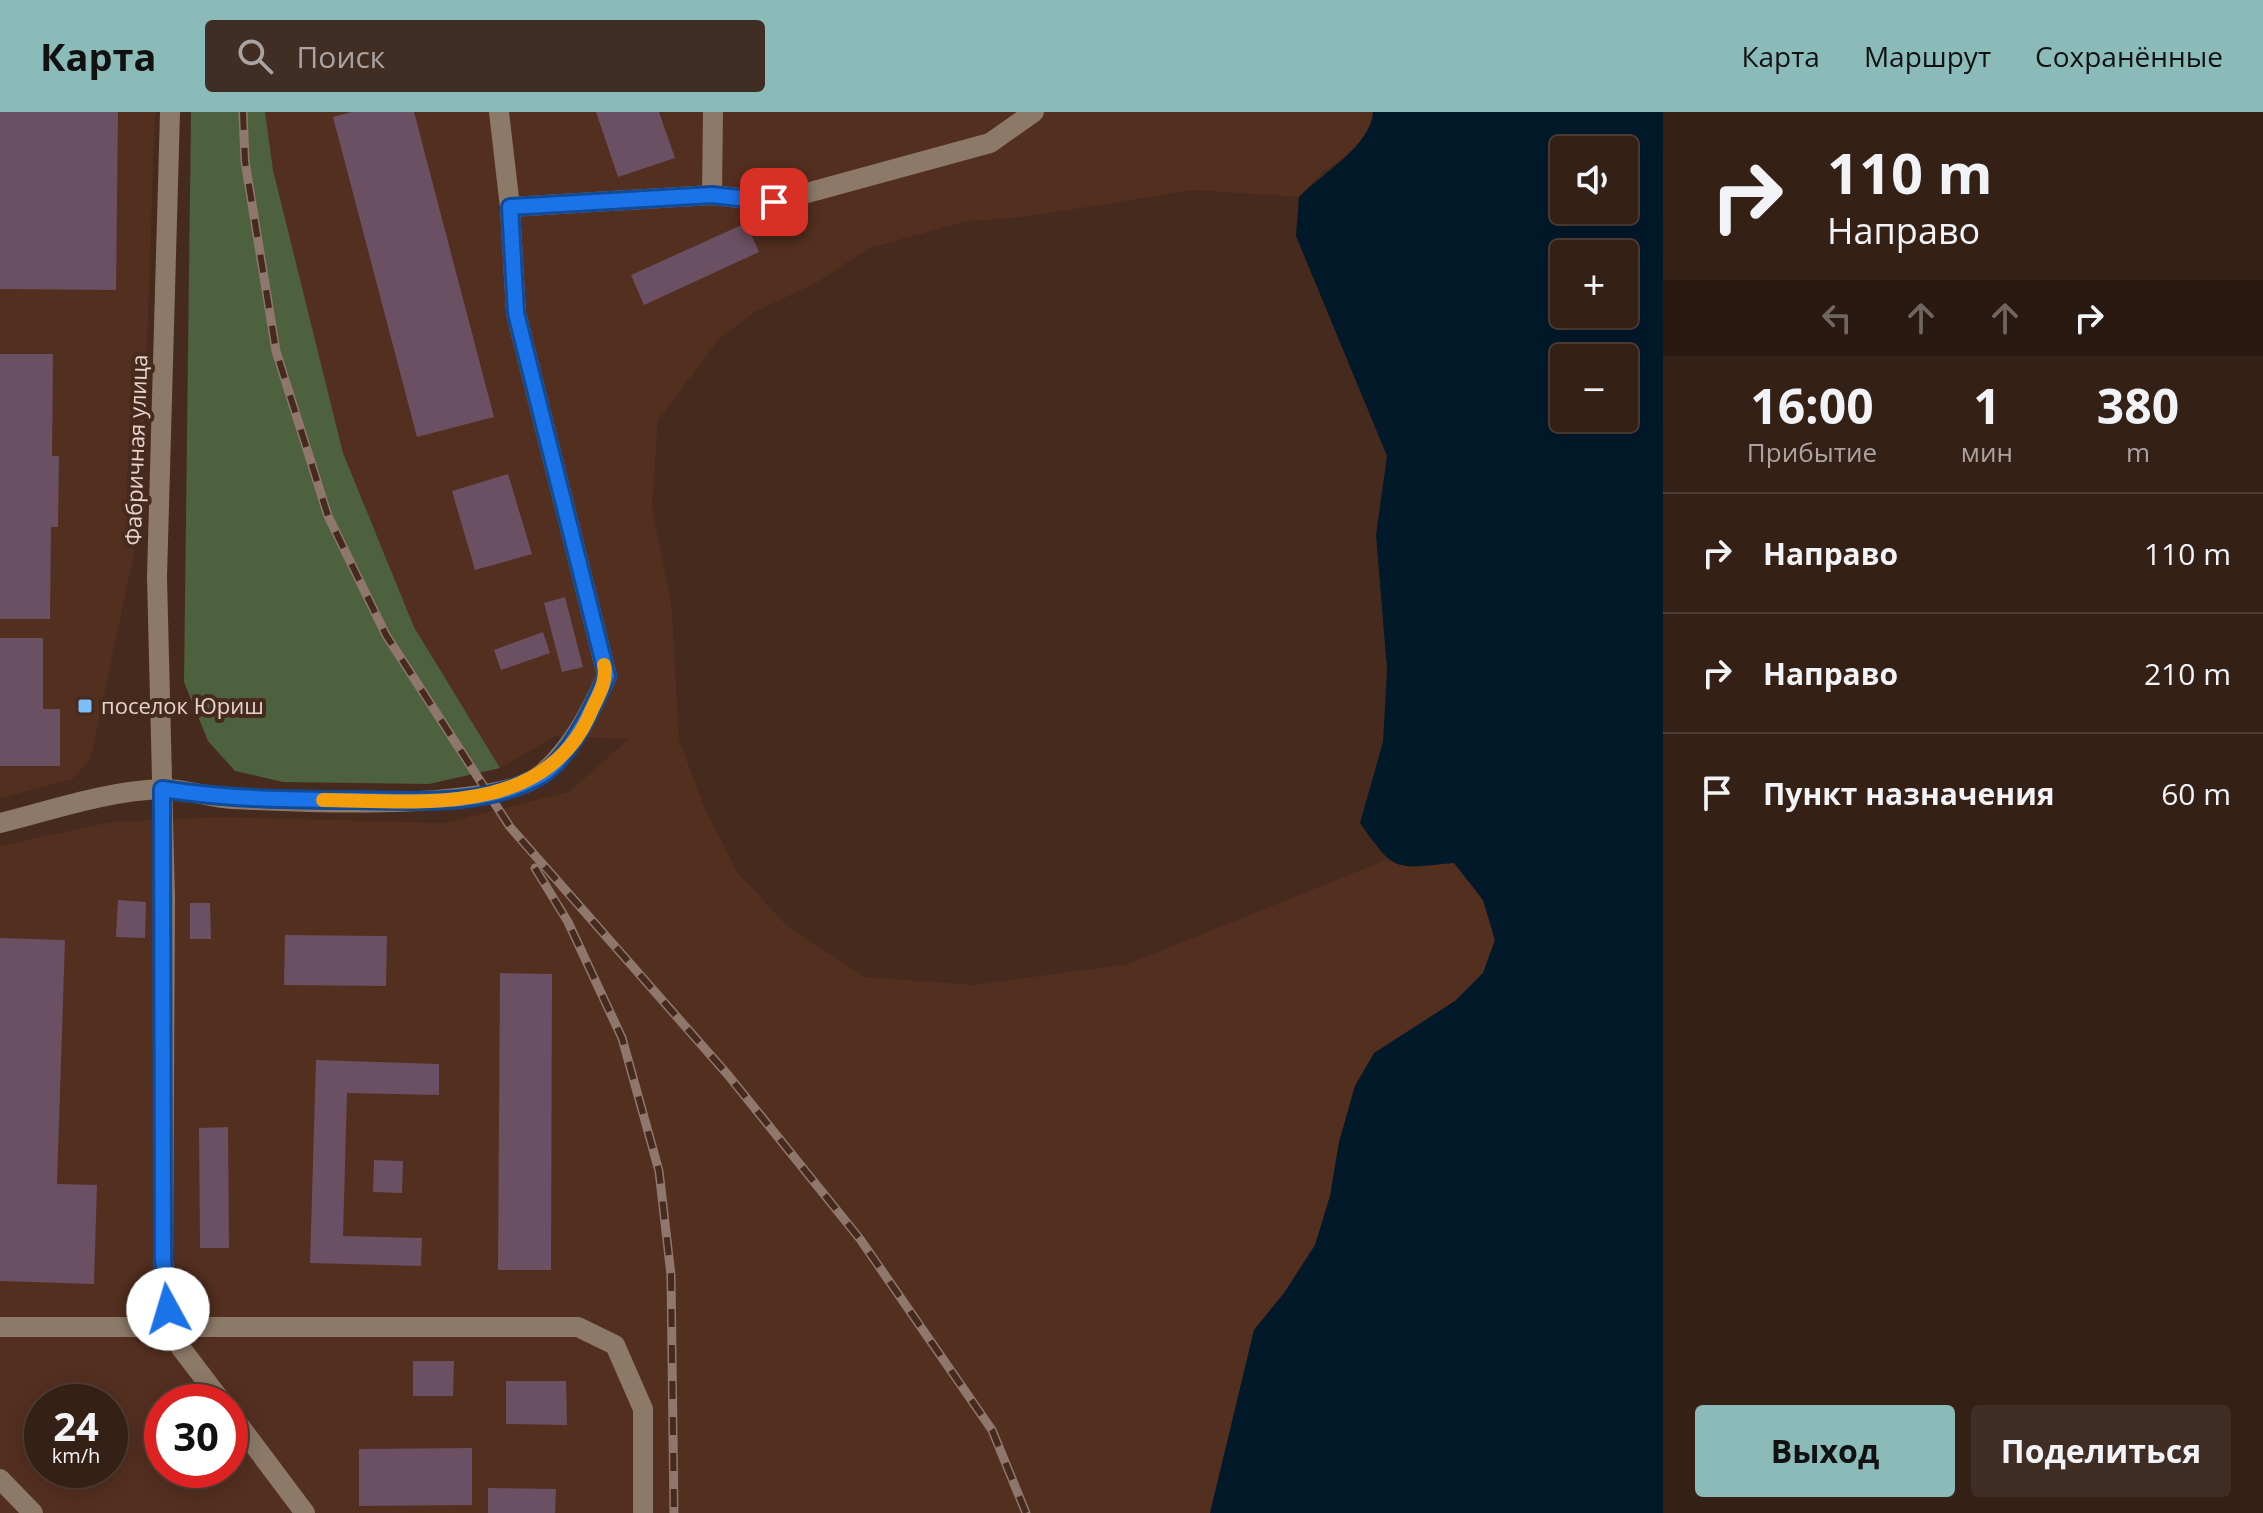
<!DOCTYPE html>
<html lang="ru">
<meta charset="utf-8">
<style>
:root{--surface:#352016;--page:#402d23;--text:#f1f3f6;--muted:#aaa3a1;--line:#4f3e35;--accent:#8bbbb9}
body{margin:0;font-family:"Open Sans",sans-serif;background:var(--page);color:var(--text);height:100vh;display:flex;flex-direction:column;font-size:30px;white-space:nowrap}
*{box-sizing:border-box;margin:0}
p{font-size:26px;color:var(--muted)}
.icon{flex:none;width:44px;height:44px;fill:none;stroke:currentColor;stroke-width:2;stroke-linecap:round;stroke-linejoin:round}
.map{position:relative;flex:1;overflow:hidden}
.details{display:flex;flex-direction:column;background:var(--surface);width:600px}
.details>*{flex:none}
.hud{background:#352016;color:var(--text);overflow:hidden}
.buttons{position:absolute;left:1550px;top:24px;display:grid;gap:16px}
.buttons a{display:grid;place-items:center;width:88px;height:88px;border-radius:8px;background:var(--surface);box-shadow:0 4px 20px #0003,0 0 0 2px var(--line);font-size:40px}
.speed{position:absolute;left:24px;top:1272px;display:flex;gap:16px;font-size:40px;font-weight:700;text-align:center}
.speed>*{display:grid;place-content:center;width:104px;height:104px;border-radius:50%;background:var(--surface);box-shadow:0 4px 20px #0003,0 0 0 2px var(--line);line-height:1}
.speed small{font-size:20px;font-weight:400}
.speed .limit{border:12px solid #d22;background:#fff;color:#111}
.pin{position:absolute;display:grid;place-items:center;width:68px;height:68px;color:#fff;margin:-34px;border-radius:16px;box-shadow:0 4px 12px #0006}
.me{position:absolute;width:88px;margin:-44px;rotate:354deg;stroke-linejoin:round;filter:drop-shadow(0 0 6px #0008)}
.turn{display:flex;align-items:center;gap:28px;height:168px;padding:0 32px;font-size:36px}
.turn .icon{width:104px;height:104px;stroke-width:2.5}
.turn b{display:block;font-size:56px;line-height:68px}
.lanes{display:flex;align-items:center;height:76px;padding:0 32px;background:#0003;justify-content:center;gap:40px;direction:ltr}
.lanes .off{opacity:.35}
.eta{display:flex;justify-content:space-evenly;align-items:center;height:136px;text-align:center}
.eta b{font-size:48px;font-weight:700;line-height:56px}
.button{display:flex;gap:16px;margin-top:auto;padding:16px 32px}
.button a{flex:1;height:92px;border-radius:8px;background:var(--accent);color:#111;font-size:32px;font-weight:700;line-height:92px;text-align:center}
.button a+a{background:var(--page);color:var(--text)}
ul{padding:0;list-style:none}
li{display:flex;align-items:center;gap:24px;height:120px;padding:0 32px;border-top:2px solid var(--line)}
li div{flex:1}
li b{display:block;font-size:30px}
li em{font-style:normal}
header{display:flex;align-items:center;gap:48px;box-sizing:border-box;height:112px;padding:0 40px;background:var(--accent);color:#111}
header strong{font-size:38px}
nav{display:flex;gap:44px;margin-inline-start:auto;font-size:28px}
.search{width:560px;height:72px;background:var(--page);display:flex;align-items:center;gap:20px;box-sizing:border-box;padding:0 28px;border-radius:8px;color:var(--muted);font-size:30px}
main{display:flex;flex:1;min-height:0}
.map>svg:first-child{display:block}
.built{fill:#532f20;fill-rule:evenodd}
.green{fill:#4d613e}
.water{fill:#02192a;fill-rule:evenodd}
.building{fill:#6b4f62}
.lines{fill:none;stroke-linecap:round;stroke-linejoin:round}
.minor{stroke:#8c7968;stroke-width:20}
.rail-casing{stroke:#8f776d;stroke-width:9}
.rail{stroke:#472a1e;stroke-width:6;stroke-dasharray:18;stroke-linecap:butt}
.route-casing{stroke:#114b97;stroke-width:20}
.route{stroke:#1a73e8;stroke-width:14}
.slow{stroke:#f59e0b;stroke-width:14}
.poi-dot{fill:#7cbef9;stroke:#472a1e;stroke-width:3}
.labels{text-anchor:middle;stroke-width:8;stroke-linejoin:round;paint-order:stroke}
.street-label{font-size:22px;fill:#e6d3cb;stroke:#472a1e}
.poi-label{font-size:22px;fill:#e6d3cb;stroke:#472a1e;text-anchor:start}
</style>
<header>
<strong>Карта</strong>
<div class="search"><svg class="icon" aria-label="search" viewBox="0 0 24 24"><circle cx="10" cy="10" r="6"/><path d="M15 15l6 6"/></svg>Поиск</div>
<nav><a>Карта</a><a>Маршрут</a><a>Сохранённые</a></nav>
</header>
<main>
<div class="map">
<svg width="1663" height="1401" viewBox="0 0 1663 1401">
<rect width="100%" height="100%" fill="#472a1e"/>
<!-- built -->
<g class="built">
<path d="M0,0H155L141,407L91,646L72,667L0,686Z"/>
<path d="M265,0H1373L1372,11L1354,38L1320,62L1299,85L1193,78L1024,105L967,109L869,136L816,171L756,199L719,227L658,308L652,394L672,499L679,628L705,697L738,761L788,815L864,865L975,873L1128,852L1386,748L1412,756L1454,750L1483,788L1495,828L1483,861L1455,889L1374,941L1355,974L1339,1030L1330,1084L1315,1133L1284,1181L1254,1218L1210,1401H0V734L111,710L221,705L446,711L569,680L629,627L555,624L500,656L414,515L343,341L273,58ZM42,1290H110V1358H42ZM162,1290H230V1358H162Z"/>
</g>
<!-- green -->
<path class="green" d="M191,0H265L273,58L343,341L414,515L500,656L429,672L283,670L235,659L208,629L184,570Z"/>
<!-- water -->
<path class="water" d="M1373,0H1663V1401H1210L1254,1218L1284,1181L1315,1133L1330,1084L1339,1030L1355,974L1374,941L1455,889L1483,861L1495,828L1483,788L1454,751C1394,756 1396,762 1360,711L1383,630L1387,557L1376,423L1387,344L1296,124L1299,85C1322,61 1371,34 1373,0ZM1564,38H1624V98H1564ZM1564,142H1624V202H1564ZM1564,246H1624V306H1564Z"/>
<!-- building -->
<g class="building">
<path d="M0,0H118L116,178L0,177Z"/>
<path d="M352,0H414L494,305L417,325L333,5Z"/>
<path d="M596,0H659L675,46L618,65Z"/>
<path d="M746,111L759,140L644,193L631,163Z"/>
<path d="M0,242H53L52,344H59L58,415H51L50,507H0Z"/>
<path d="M508,362L532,442L475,458L452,379Z"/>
<path d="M565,485L583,555L562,560L544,491Z"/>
<path d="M543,520L550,541L501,558L494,538Z"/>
<path d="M0,526H43V597H60V654H0Z"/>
<path d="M118,788L146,790L145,826L116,825Z"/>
<path d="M190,791H210L211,827H190Z"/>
<path d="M285,823L387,824L386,874L284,873Z"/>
<path d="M0,826L65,828L57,1072L97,1073L94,1172L0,1169Z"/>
<path d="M500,861L552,862L551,1158H498Z"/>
<path d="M316,948L439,952V983L347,981L343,1124L422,1126L421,1154L310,1151Z"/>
<path d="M228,1015L229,1136H200L199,1016Z"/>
<path d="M374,1048L403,1049L402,1081L373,1080Z"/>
<path d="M413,1249H454L453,1284H413Z"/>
<path d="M506,1269H566L567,1313L506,1312Z"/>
<path d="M472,1336V1393L359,1394V1337Z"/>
<path d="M488,1376L556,1377L555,1401H488Z"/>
</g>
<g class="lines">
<!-- minor -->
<g class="minor">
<path d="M170,0L157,465L165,787L163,1147L168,1197L181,1236L222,1290"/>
<path d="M712,83L713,0"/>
<path d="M510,95L712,83L774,90L990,31L1034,0"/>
<path d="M0,711C52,698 107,679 161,677C185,676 209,686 233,687C297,690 500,701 544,660C574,633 590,600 607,564L516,201L510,95L499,0"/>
<path d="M0,1215H578L615,1233L643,1297V1401"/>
<path d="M230,1301L305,1401"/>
<path d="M0,1367L33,1401"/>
</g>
<defs>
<g id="rail">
<path d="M243,0L245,49L276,239L328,404L386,523L510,715L728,963L860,1127L992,1318L1026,1401"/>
<path d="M535,756L568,810L622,926L659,1059L671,1163L674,1401"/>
</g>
</defs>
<!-- rail casing -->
<use href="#rail" class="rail-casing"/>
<!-- rail -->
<use href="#rail" class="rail"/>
</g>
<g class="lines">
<defs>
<path id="route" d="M168,1197L163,1147L162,677C227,687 290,688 356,688C417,689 484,695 540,664C570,646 593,595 607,564L516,201L510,95L712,83L774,90"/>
</defs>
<!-- route casing -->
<use href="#route" class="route-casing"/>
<!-- route -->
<use href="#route" class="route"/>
<!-- slow -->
<path class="slow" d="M323,688C417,689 542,706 589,604C596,587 608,571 604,553"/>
</g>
<!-- markers -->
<rect class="poi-dot" x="77" y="586" width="16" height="16" rx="4"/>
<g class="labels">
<!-- street labels -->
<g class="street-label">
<text transform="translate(136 338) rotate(-88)" y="8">Фабричная улица</text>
</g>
<!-- poi labels -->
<g class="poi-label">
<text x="101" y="602">поселок Юриш</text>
</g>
</g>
</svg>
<div class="buttons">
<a><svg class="icon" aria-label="sound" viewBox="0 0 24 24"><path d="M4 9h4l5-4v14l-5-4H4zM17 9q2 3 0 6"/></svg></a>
<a>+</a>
<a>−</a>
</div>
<div class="speed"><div>24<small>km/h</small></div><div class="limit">30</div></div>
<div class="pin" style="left:774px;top:90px;background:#d93025"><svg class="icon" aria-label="arrive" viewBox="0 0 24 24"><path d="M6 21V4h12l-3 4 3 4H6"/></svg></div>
<svg class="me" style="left:168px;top:1197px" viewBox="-20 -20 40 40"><circle r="19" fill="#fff"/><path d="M0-13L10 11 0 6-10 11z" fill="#1a73e8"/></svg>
</div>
<section class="details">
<div class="hud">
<div class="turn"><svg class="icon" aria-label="right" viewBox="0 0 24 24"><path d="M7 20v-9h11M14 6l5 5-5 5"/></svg><div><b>110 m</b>Направо</div></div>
<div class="lanes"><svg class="icon off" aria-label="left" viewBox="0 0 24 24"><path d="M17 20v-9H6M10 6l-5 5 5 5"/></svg><svg class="icon off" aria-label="ahead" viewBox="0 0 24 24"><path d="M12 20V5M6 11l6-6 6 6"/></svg><svg class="icon off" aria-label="ahead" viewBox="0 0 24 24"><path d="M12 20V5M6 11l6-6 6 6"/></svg><svg class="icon" aria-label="right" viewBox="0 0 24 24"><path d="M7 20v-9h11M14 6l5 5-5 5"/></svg></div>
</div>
<div class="eta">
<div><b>16:00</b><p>Прибытие</p></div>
<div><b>1</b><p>мин</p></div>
<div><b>380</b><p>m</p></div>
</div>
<ul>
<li><svg class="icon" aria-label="right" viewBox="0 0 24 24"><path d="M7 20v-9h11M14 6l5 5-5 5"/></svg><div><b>Направо</b></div><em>110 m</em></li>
<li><svg class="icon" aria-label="right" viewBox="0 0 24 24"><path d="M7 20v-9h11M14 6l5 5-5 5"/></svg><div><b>Направо</b></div><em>210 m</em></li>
<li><svg class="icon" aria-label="arrive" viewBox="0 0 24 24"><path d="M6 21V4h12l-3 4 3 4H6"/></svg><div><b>Пункт назначения</b></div><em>60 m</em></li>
</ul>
<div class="button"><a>Выход</a><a>Поделиться</a></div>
</section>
</main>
